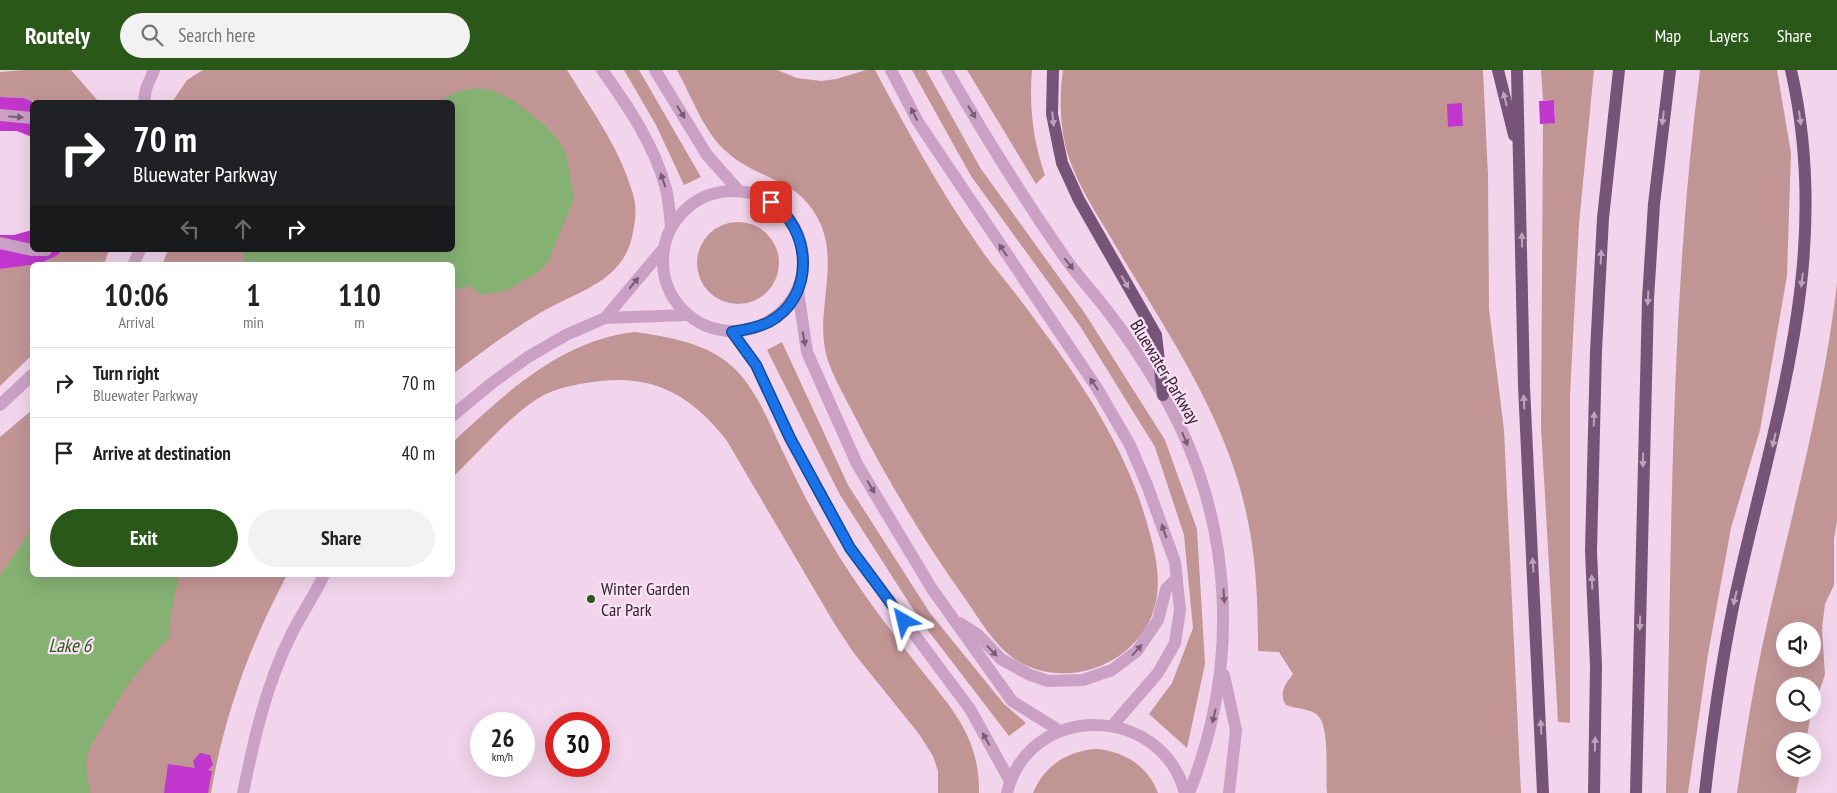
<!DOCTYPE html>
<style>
:root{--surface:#fff;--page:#f2f2f2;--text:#222;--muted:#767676;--line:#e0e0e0;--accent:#295818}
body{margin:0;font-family:"PT Sans Narrow",sans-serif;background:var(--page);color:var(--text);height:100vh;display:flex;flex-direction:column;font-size:19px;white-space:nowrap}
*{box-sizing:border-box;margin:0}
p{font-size:16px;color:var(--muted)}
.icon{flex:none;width:28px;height:28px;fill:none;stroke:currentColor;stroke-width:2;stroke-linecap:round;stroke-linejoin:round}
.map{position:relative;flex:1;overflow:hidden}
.sheet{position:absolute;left:30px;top:192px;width:425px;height:315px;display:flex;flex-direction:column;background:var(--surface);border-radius:8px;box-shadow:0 5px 20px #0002}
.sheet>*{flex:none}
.top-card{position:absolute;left:30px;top:30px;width:425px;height:152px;border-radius:8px;box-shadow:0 5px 20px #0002;background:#202124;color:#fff;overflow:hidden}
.controls{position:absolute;left:1776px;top:552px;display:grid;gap:10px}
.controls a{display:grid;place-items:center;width:45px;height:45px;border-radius:50%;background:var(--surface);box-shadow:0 5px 20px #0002;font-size:25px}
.speed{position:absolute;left:470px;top:642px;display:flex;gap:10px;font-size:25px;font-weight:700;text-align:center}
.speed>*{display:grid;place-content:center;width:65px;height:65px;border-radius:50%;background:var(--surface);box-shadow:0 5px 20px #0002;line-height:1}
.speed small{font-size:12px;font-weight:400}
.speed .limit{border:8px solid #d22;background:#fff;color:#111}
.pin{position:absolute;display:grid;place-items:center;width:42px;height:42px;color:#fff;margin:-21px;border-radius:10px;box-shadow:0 2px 8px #0006}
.me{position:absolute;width:55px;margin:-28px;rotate:323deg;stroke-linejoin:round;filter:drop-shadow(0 0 4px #0008)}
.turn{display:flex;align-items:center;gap:18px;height:105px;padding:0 20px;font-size:22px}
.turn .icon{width:65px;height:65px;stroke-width:2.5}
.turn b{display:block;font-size:35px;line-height:42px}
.lanes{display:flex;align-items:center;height:48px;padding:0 20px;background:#0003;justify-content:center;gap:25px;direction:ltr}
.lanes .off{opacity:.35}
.eta{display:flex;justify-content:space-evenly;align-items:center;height:85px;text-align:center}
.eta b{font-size:30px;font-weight:600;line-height:35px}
.action{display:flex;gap:10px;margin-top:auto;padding:10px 20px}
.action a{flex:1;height:58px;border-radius:30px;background:var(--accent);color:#fff;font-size:20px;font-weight:600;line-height:58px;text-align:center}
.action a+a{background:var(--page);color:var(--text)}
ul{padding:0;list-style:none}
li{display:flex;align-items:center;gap:15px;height:70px;padding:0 20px;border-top:1px solid var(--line)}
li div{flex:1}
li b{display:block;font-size:19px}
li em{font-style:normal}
header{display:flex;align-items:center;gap:30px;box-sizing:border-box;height:70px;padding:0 25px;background:var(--accent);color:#fff}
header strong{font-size:24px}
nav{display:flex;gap:28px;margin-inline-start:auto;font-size:18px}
.search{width:350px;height:45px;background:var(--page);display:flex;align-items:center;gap:12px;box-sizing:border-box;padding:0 18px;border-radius:28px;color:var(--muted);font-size:19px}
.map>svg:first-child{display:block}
.green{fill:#c29595;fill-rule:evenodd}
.water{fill:#85b173}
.building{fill:#c137ce}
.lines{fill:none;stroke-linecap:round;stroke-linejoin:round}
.minor{stroke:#caa1c5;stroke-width:12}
.major{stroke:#775477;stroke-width:12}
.oneway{fill:#bfa2bc}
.oneway2{fill:#785c75}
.route-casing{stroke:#114b97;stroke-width:12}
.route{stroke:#1a73e8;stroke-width:9}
.poi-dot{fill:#295818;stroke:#fae2f5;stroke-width:2}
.labels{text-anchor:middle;stroke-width:4.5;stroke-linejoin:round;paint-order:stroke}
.street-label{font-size:18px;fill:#342434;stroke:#fae2f5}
.poi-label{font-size:18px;fill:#342434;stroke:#fae2f5;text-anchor:start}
.water-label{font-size:19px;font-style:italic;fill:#295818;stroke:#fae2f5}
</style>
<header>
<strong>Routely</strong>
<div class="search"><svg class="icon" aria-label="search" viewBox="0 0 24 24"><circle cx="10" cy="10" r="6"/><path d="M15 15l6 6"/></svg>Search here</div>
<nav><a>Map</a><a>Layers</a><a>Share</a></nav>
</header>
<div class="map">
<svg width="1837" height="723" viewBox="0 0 1837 723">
<rect width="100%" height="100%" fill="#f2d5ec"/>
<!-- green -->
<g class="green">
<path d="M24,0H71L99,32H36L24,28L0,27V2Z"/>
<path d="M203,0H567C591,39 619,77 632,121C637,135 636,148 633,162C625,212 577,221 540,243C510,261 481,282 453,304L452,195H162L168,180H452V32H172L187,10Z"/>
<path d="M624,0H639L701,107L684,115L656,55Z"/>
<path d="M677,0H777L797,8L821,11L836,9L866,0H875C907,60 939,119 978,175C989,192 1003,207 1015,223C1071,297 1127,373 1150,464C1158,493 1163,524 1149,552C1137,575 1117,591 1092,599C1066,607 1036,604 1013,588C994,574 979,549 966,530C924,471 886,408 853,343C845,327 836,312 830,296C811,249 840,201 821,155C800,107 761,112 728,83C704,63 692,27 677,0Z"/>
<path d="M912,0H926L981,99L1084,242L1165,370L1197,459L1205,594L1187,678L1149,644L1172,613L1193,558L1184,465L1155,377L1080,256L971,106Z"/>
<path d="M967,0H1032C1029,36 1033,71 1045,105L1036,114Z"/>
<path d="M1063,0H1483L1488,106L1489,239L1504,360L1521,723H1327C1325,705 1331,654 1316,644C1307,638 1296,639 1286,635C1278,623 1286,613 1293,604L1279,582L1258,581C1258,501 1253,441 1222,367C1194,299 1151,236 1114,173C1097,144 1077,115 1067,82C1060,57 1059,27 1063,0ZM1448,34H1462L1463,56L1448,57Z"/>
<path d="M1541,0H1594L1579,154L1570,325V653L1558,652L1541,357L1543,53H1555L1554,30H1543Z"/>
<path d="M1700,0H1777L1791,83L1787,206L1760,360L1731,458L1708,584L1688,723H1666C1672,482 1669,239 1700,0Z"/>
<circle cx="738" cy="193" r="41"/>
<path d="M63,180H109L104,195H32V285L0,316V199C23,195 45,196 63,180Z"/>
<path d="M1837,213V451L1834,469V515L1825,534L1822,559L1825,605L1813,638L1812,616H1785V644H1811L1806,671H1785V699H1801L1796,723H1737C1744,674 1752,625 1762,577C1788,456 1823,336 1837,213ZM1785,561H1812V589H1785Z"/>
<path d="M635,262C669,267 708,273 734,298C758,322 770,355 785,386C799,416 814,445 831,473C855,513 883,551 912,588C946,633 980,662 979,723H938V701L933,686L919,664L853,582L834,553L727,371C689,322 649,302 586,313C571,315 556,319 542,326C512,343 478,383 453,407V372C504,324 563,269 635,262Z"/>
<path d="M782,272L848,415L930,543L1004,634L1026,653L1009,666L920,550L840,425L767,280Z"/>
<path d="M32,340V505H287C250,574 224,646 211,723H0V367Z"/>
<path d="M1096,679C1124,681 1148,696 1158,723H1033C1044,696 1067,681 1096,679Z"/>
</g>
<!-- water -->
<g class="water">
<path d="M478,18L494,21L513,30L547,57L558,69L566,84L574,129L549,190L540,201L507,220L481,225L470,216L453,220L452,195H246L242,180H452V32H440C450,22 464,20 478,18Z"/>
<path d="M32,458V505H179L171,545L169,568C139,597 125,618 104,654C98,664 89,677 87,688C85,700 88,712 90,723H0V506Z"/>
</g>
<!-- building -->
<g class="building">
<path d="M0,27L24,28L32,31V67L17,61H0Z"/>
<path d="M1554,30L1555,53L1540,54L1539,31Z"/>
<path d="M1462,33L1463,56L1448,57L1447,34Z"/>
<path d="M32,160V180H63L56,186L38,194L0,199V165H14Z"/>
<path d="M200,683L210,685L213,695L208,700L212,701L208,723H164L168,694L195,698L193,691Z"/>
</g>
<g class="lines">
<!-- minor -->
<g class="minor">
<path d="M602,0C628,36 655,76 666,119C669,131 670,145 671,158"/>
<path d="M655,0L707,85L739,121"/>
<path d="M891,0L918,52L1097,318L1130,375L1147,415L1175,492L1180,540L1175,573L1158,603L1112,656"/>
<path d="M947,0C983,63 1022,126 1063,185C1076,204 1092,221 1106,239C1127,266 1147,297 1164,326C1234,449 1241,593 1189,723"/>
<path d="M144,32L146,19L154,0"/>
<path d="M0,45L32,48"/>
<circle cx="733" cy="191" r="70"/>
<path d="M0,173L32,180"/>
<path d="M33,180H46"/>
<path d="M133,195L140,180"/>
<path d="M798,221L807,282L857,394L932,519L1012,631L1060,661"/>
<path d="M605,248L664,178"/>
<path d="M732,262L756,295L790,368L850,478L970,639L1010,711"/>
<path d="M0,335L32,305"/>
<path d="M452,346L492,313L528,287L566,265L605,248L688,245"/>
<path d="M960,553L978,565L1001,589L1030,605L1048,611L1083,610L1112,600L1137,581L1158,550L1166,519L1177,508"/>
<path d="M1224,605L1236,660L1229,723"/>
<path d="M243,723C254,669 266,615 291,565C301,545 314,526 324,505"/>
<path d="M1007,723C1029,632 1161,633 1185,723"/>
</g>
<!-- major -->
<g class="major">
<path d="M1053,0L1052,44L1062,93L1079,130L1156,265L1163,325"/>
<path d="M1498,0L1514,65"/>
<path d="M1517,0L1524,316L1543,723"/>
<path d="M1594,723L1596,596L1591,481L1596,281L1603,148L1619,0"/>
<path d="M1636,723L1648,229L1654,134L1670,0"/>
<path d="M1705,723C1712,660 1721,595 1734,532C1773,350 1834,189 1791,0"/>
</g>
</g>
<!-- one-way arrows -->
<defs><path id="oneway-solid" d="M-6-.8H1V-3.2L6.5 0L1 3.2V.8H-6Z" transform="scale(1.25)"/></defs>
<g class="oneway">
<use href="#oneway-solid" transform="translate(1505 29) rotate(-104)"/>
<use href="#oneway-solid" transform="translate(1663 48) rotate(97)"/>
<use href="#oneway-solid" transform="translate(1800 48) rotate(82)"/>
<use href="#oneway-solid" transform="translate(1053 49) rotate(84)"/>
<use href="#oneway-solid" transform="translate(1522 170) rotate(-91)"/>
<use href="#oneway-solid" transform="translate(1601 187) rotate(-87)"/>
<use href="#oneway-solid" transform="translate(1802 210) rotate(97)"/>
<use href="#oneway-solid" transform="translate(1125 212) rotate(60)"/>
<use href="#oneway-solid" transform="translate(1648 228) rotate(93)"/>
<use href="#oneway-solid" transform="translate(1524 332) rotate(-93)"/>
<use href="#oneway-solid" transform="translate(1594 349) rotate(-88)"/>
<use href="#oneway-solid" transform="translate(1774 370) rotate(103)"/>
<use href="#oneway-solid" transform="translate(1643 390) rotate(91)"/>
<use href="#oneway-solid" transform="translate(1533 495) rotate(-94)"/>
<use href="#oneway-solid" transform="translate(1592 512) rotate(-93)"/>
<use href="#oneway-solid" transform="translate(1735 528) rotate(103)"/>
<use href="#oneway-solid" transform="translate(1640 553) rotate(91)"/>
<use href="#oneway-solid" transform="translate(1541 657) rotate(-92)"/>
<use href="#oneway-solid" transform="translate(1595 674) rotate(-89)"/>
</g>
<g class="oneway2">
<use href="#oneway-solid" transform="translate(681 42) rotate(58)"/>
<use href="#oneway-solid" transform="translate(972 42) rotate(58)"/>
<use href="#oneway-solid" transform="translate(914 44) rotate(-117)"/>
<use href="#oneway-solid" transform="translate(16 47) rotate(4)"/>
<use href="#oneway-solid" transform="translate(663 110) rotate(-109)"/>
<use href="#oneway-solid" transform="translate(1003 180) rotate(-124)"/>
<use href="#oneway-solid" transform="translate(1069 194) rotate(51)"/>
<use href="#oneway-solid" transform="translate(634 213) rotate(-50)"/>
<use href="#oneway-solid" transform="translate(804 269) rotate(79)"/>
<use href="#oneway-solid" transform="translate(1094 314) rotate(-124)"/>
<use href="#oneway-solid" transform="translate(1185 369) rotate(67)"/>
<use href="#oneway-solid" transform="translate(871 417) rotate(59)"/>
<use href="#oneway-solid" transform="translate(1164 461) rotate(-109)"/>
<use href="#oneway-solid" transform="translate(1224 526) rotate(86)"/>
<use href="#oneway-solid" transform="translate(1137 580) rotate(-48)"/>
<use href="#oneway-solid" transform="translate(992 581) rotate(46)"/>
<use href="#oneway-solid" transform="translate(1214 646) rotate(103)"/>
<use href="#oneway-solid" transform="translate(986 669) rotate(-119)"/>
</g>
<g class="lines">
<defs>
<path id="route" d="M771,132C812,159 816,227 769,252C757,258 745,260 732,262L756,295L790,368L850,478L904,551"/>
</defs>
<!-- route casing -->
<use href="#route" class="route-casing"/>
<!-- route -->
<use href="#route" class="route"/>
</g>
<!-- markers -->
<circle class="poi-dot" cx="591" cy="529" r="5"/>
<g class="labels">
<!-- street labels -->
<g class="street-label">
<text transform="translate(1165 302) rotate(59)" y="6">Bluewater Parkway</text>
</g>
<!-- poi labels -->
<g class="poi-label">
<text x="601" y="525">Winter Garden<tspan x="601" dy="21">Car Park</tspan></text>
</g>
<!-- water labels -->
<g class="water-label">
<text x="70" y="582">Lake 6</text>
</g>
</g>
</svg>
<div class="controls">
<a><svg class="icon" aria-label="sound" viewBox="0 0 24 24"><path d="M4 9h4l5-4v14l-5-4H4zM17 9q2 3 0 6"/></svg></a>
<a><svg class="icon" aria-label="search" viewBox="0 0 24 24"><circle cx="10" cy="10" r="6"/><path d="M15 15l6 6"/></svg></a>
<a><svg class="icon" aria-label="layers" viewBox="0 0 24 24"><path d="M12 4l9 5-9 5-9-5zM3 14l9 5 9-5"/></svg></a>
</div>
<div class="speed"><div>26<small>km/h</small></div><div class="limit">30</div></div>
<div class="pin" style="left:771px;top:132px;background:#d93025"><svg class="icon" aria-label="arrive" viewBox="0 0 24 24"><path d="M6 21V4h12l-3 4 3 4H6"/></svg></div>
<svg class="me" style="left:904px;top:551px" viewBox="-20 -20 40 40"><path d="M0-17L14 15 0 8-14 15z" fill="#1a73e8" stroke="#fff" stroke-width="4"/></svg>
<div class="top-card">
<div class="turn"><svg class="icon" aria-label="right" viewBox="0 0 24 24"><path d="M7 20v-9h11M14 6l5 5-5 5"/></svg><div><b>70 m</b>Bluewater Parkway</div></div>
<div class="lanes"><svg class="icon off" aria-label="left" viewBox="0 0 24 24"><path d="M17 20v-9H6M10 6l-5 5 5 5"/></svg><svg class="icon off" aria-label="ahead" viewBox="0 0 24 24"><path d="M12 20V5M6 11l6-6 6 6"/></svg><svg class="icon" aria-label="right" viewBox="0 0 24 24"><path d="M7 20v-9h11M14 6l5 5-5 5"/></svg></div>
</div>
<section class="sheet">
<div class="eta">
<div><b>10:06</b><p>Arrival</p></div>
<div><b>1</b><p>min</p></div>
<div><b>110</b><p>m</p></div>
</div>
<ul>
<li><svg class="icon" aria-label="right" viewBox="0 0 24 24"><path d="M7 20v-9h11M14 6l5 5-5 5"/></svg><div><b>Turn right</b><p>Bluewater Parkway</p></div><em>70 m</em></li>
<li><svg class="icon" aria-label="arrive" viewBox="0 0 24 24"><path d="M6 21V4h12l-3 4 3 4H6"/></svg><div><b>Arrive at destination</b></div><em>40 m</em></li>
</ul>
<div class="action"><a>Exit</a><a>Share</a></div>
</section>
</div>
